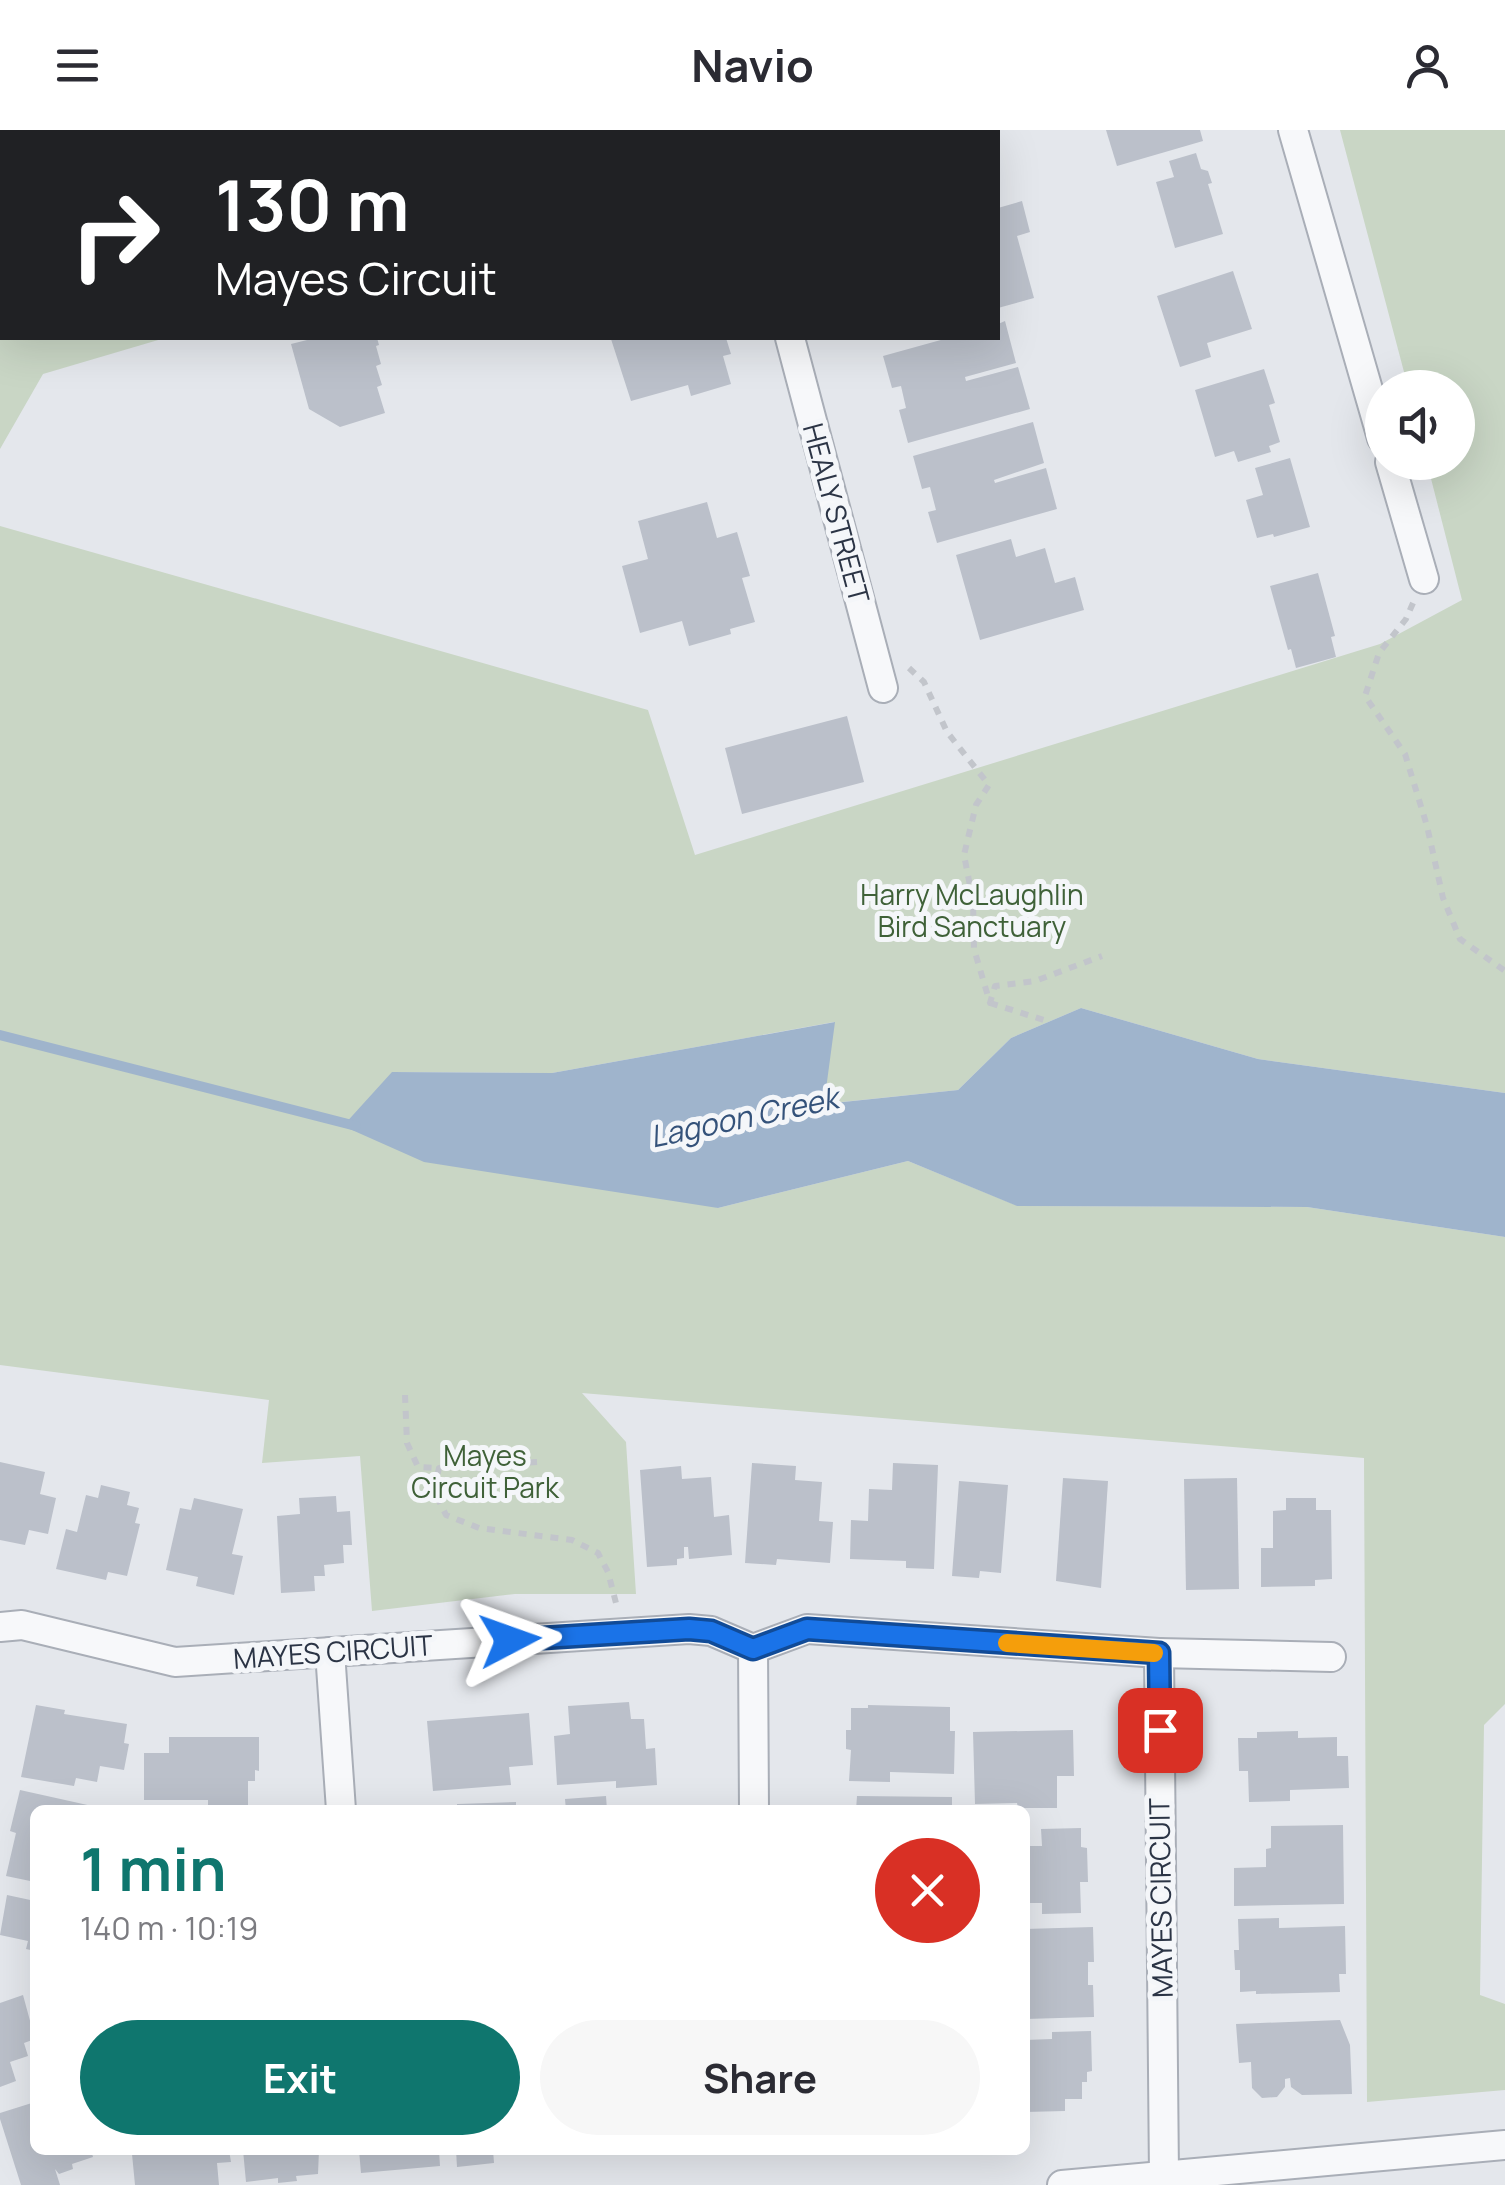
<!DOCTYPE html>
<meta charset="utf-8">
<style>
:root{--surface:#fff;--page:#f7f7f7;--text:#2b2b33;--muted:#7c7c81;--accent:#0f766e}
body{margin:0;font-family:Manrope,sans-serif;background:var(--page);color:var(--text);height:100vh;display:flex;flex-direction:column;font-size:38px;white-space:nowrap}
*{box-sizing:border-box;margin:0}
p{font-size:32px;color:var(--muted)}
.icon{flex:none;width:55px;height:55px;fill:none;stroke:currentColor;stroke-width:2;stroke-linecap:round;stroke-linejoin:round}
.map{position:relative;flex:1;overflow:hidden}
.sheet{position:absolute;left:30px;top:1675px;width:1000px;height:350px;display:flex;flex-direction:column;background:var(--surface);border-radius:15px;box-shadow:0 10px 40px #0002}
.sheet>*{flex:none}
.hud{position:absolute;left:0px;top:0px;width:1000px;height:210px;box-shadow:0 10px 40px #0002;background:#202124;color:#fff;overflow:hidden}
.buttons{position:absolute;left:1365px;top:240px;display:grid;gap:20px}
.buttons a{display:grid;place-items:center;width:110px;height:110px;border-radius:50%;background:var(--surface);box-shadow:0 10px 40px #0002;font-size:50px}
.pin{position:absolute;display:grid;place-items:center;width:85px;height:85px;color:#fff;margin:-42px;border-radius:20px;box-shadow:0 5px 15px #0006}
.me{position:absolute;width:110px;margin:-55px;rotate:86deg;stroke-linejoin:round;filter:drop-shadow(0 0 8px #0008)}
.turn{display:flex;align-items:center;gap:35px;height:210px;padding:0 50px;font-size:45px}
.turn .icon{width:130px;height:130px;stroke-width:2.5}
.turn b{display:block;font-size:70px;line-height:85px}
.round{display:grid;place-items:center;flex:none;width:105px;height:105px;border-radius:52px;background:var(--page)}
.head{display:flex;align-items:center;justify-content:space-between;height:170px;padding:0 50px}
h1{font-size:60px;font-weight:700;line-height:75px;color:var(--accent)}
.button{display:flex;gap:20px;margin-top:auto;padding:20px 50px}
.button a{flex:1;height:115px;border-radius:60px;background:var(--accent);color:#fff;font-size:40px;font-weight:700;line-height:115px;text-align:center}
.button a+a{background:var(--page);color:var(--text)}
header{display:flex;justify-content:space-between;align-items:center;height:130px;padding:0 50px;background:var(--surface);font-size:45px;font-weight:700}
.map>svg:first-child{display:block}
.green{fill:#c9d6c5}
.water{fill:#9fb4cc}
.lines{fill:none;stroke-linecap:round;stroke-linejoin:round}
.stream{stroke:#9fb4cc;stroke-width:10}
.building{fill:#bbc0ca}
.street-casing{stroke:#a9aeb7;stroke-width:32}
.path{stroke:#c2c5cb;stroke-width:6;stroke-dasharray:8 8;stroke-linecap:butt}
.street{stroke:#f7f8fa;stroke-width:28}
.route-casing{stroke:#114b97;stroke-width:25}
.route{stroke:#1a73e8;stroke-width:18}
.slow{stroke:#f59e0b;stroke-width:18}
.labels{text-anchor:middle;stroke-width:10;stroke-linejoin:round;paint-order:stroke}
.street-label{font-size:28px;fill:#2b3445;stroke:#f4f6f9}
.park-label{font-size:28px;fill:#3f6138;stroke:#f4f6f9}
.water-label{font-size:30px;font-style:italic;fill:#34527a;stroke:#f4f6f9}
</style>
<header><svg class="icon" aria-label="menu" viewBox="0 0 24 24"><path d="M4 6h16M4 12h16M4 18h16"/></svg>Navio<svg class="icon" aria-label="person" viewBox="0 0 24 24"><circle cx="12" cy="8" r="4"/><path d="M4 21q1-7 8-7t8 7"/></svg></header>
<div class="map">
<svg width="1505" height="2055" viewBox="0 0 1505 2055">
<rect width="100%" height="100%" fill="#e4e7ec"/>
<!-- green -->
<g class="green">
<path d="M0,0L138,2H2V208H165L43,244L0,319Z"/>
<path d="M1340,0H1505V963L1258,929L1081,878L1011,908L958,960L823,974L834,892L552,943L392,942L718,1078L908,1031L1018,1076L1307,1077L1505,1107V1574L1484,1595L1480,1865L1505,1874V1960L1367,1972L1364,1328L582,1263L626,1312L636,1464H515L372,1481L360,1326L262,1333L269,1270L0,1235V396L648,580L695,725L1380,514L1462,470L1427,333L1458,332V258L1408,257Z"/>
</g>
<!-- water -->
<path class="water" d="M1081,878L1258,929L1505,963V1107L1307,1077L1017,1076L908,1031L718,1078L424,1032L343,996L392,942L552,943L835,892L824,974L958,960L1011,908Z"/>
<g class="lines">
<!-- stream -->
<path class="stream" d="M0,905L356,996"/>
</g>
<!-- building -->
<g class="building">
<path d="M1106,0H1200L1203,11L1117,36Z"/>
<path d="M1196,23L1201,39L1208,41L1212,53L1208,54L1223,104L1175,118L1156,52L1174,47L1169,31Z"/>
<path d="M1022,71L1030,102L1017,106L1034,168L998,178V78Z"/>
<path d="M1233,141L1252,199L1207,213L1211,227L1180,237L1157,166Z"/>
<path d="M1005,191L1016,233L965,247L966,251L1018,237L1030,279L908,313L899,280L906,278L901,256L892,258L883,226L948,208H998V194Z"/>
<path d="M315,208H377L379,215L376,216L381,234L376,236L382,255L377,257L385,283L340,297L309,279L291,214Z"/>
<path d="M615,208H726L731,224L723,226L731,254L691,266L688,255L631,271L611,209Z"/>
<path d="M1264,239L1275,273L1269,275L1280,312L1269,316L1271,322L1238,332L1234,321L1215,327L1195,260Z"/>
<path d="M1033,292L1044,333L994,350L995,353L1046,338L1057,379L937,413L928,382L936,380L930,357L922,359L913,326Z"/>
<path d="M1290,328L1310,397L1274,407L1273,404L1257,408L1246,370L1263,365L1255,338Z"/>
<path d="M707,372L717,408L737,402L750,446L742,448L755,492L730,499L731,504L689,516L682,491L640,503L622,436L648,429L638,391Z"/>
<path d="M1011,409L1016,427L1045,418L1055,453L1075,447L1084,480L980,510L956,425Z"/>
<path d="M1318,443L1335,506L1331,507L1336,527L1296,538L1291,519L1288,520L1270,456Z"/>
<path d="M847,586L864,652L742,684L725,618Z"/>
<path d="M0,1332L45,1342L40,1364L56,1368L48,1404L29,1400L25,1415L0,1410Z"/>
<path d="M752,1333L796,1336L795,1350L822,1352L819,1391L833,1392L830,1433L777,1429L776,1435L745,1433Z"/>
<path d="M893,1333L938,1335L934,1439L906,1438V1431L850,1429L851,1390L868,1391L869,1359L892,1360Z"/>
<path d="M681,1336L682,1349L711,1347L714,1387L729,1385L732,1425L689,1429L688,1417H684V1428L677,1429V1435L647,1437L640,1340Z"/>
<path d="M1063,1348L1108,1351L1101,1458L1056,1451Z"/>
<path d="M1237,1348L1239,1459L1186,1460L1184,1349Z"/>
<path d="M959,1351L1008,1355L1001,1443L980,1441L979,1448L952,1446Z"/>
<path d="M101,1355L130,1362L127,1375L139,1378L135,1393L140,1394L127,1446L108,1442L106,1450L56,1439L66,1399L77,1402L86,1365L98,1368Z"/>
<path d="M336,1366L337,1382L350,1381L352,1415H343L344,1433L324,1435L325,1446H314L315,1461L281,1463L277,1386L300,1384L299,1368Z"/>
<path d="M194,1368L243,1379L232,1424L243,1426L234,1465L196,1456L198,1447L166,1440L180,1378L191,1380Z"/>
<path d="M1286,1368H1316V1380H1331L1332,1449L1315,1450V1456L1261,1457V1418H1273V1381L1286,1380Z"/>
<path d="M629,1572L631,1589H644L646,1619L655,1618L657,1655L616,1658V1651L557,1655L554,1606L570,1604L568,1576Z"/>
<path d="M36,1575L65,1580L64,1584L127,1594L124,1613L129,1614L124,1640L100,1636L97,1652L76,1648L74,1656L21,1647Z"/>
<path d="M868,1575L950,1577V1601H955L954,1644L890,1642V1652L849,1651L851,1620L846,1619V1600H851V1578H868Z"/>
<path d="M529,1583L533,1635L509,1637L511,1655L433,1661L427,1591Z"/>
<path d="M1073,1600L1074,1646H1057V1678H1018L1017,1673L975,1674L973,1602Z"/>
<path d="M1298,1601V1608L1337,1607V1626H1348L1349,1658L1290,1660V1671L1249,1672L1248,1641H1239L1238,1608H1257V1602Z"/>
<path d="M169,1607H259V1641L255,1640V1651H248V1677H208V1670H144V1623H169Z"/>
<path d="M20,1660L101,1678L35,1680V1752L6,1746L16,1703L10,1701Z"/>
<path d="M606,1666L607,1680H566L565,1669Z"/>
<path d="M857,1666L952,1667V1680H856Z"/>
<path d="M516,1672V1680H457V1674Z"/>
<path d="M1343,1695L1344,1774L1234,1776V1738L1266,1737V1719L1271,1718V1696Z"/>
<path d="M1081,1698V1717L1087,1718L1088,1752H1080L1081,1783L1042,1784V1773H1025V1716H1042L1041,1699Z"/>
<path d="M7,1765L35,1771V1821L26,1819L28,1811L0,1805Z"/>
<path d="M1279,1788V1798L1345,1796L1346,1844H1339L1340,1862L1256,1864V1861L1240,1862V1840H1235L1234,1820H1239L1238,1789Z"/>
<path d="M1093,1797L1094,1832H1088V1855H1093L1094,1887L1025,1889V1799Z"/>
<path d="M23,1865L35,1909L24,1913L28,1926L10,1932L16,1951L0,1957V1873Z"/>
<path d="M1340,1890L1350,1915L1352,1964L1302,1965L1291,1957L1290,1948L1285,1949V1957L1277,1967L1262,1968L1252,1958L1251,1932L1239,1933L1236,1894Z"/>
<path d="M1091,1901L1092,1941L1087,1942V1952H1082V1969H1065V1981L1025,1982V1910L1052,1909V1902Z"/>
<path d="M35,1972V2020H91L93,2027L72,2034L73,2039L59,2044L55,2039L60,2055H21L0,1989V1983Z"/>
<path d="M141,2020H229L231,2032L217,2033L219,2055H135L132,2024L141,2023Z"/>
<path d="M243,2020H319L318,2044L296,2046L297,2051L278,2053V2048L246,2052Z"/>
<path d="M359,2020H439L440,2036L361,2043Z"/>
<path d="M456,2020H493L494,2033L457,2037Z"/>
</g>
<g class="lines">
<defs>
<g id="street">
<path d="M417,0L418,2"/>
<path d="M735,0V2"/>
<path d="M1293,0L1382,308"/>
<path d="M790,208L883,558"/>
<path d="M1390,332L1424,449"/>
<path d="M0,1497L22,1495L175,1532L689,1499L711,1501L753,1519L807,1499L1159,1523L1164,2046"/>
<path d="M753,1519L754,1680"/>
<path d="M330,1522L341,1680"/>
<path d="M1159,1523L1331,1527"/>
<path d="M1062,2055L1505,2015"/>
</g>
</defs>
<!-- street casing -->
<use href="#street" class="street-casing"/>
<!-- path -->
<g class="path">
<path d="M1413,473L1406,489L1379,523L1365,566L1405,624L1427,696L1443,768L1460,809L1505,841"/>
<path d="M909,538L924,552L947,602L989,655L976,675L964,725L973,771L974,819L990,873L995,856L1035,851L1102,826"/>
<path d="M990,873L1047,891"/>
<path d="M405,1265L407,1313L418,1337L439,1338"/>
<path d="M537,1332L439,1338L434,1361L446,1385L479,1398L572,1410L598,1423L608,1442L616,1473"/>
</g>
<!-- street -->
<use href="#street" class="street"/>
</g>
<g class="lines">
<defs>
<path id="route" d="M510,1510L689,1499L711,1501L753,1519L807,1499L1159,1523L1160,1600"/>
</defs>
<!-- route casing -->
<use href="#route" class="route-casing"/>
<!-- route -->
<use href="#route" class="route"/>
<!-- slow -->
<path class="slow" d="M1007,1513L1154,1523"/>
</g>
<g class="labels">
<!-- street labels -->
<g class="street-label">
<text transform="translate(836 383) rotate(75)" y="10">HEALY STREET</text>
<text transform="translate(333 1522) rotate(-4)" y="10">MAYES CIRCUIT</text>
<text transform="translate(1161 1768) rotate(-91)" y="10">MAYES CIRCUIT</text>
</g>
<!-- park labels -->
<g class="park-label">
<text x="972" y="775">Harry McLaughlin<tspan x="972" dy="32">Bird Sanctuary</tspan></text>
<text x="485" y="1336">Mayes<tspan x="485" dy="32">Circuit Park</tspan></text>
</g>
<!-- water labels -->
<g class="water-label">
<text transform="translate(744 988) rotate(-12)" y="10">Lagoon Creek</text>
</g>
</g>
</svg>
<div class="buttons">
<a><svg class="icon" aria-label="sound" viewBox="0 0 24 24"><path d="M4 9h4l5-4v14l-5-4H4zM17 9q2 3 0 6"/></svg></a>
</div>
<div class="pin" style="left:1160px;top:1600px;background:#d93025"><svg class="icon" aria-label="arrive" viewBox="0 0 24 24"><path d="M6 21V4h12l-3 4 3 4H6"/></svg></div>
<svg class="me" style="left:510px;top:1510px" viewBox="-20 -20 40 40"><path d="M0-17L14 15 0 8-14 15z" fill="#1a73e8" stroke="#fff" stroke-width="4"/></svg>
<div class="hud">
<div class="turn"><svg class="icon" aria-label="right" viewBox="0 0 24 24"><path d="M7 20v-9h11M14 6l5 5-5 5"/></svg><div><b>130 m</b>Mayes Circuit</div></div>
</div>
<section class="sheet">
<div class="head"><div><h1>1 min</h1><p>140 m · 10:19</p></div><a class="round" style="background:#d93025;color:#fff"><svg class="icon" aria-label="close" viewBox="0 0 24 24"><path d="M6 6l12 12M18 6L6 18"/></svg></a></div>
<div class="button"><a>Exit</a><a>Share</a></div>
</section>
</div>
